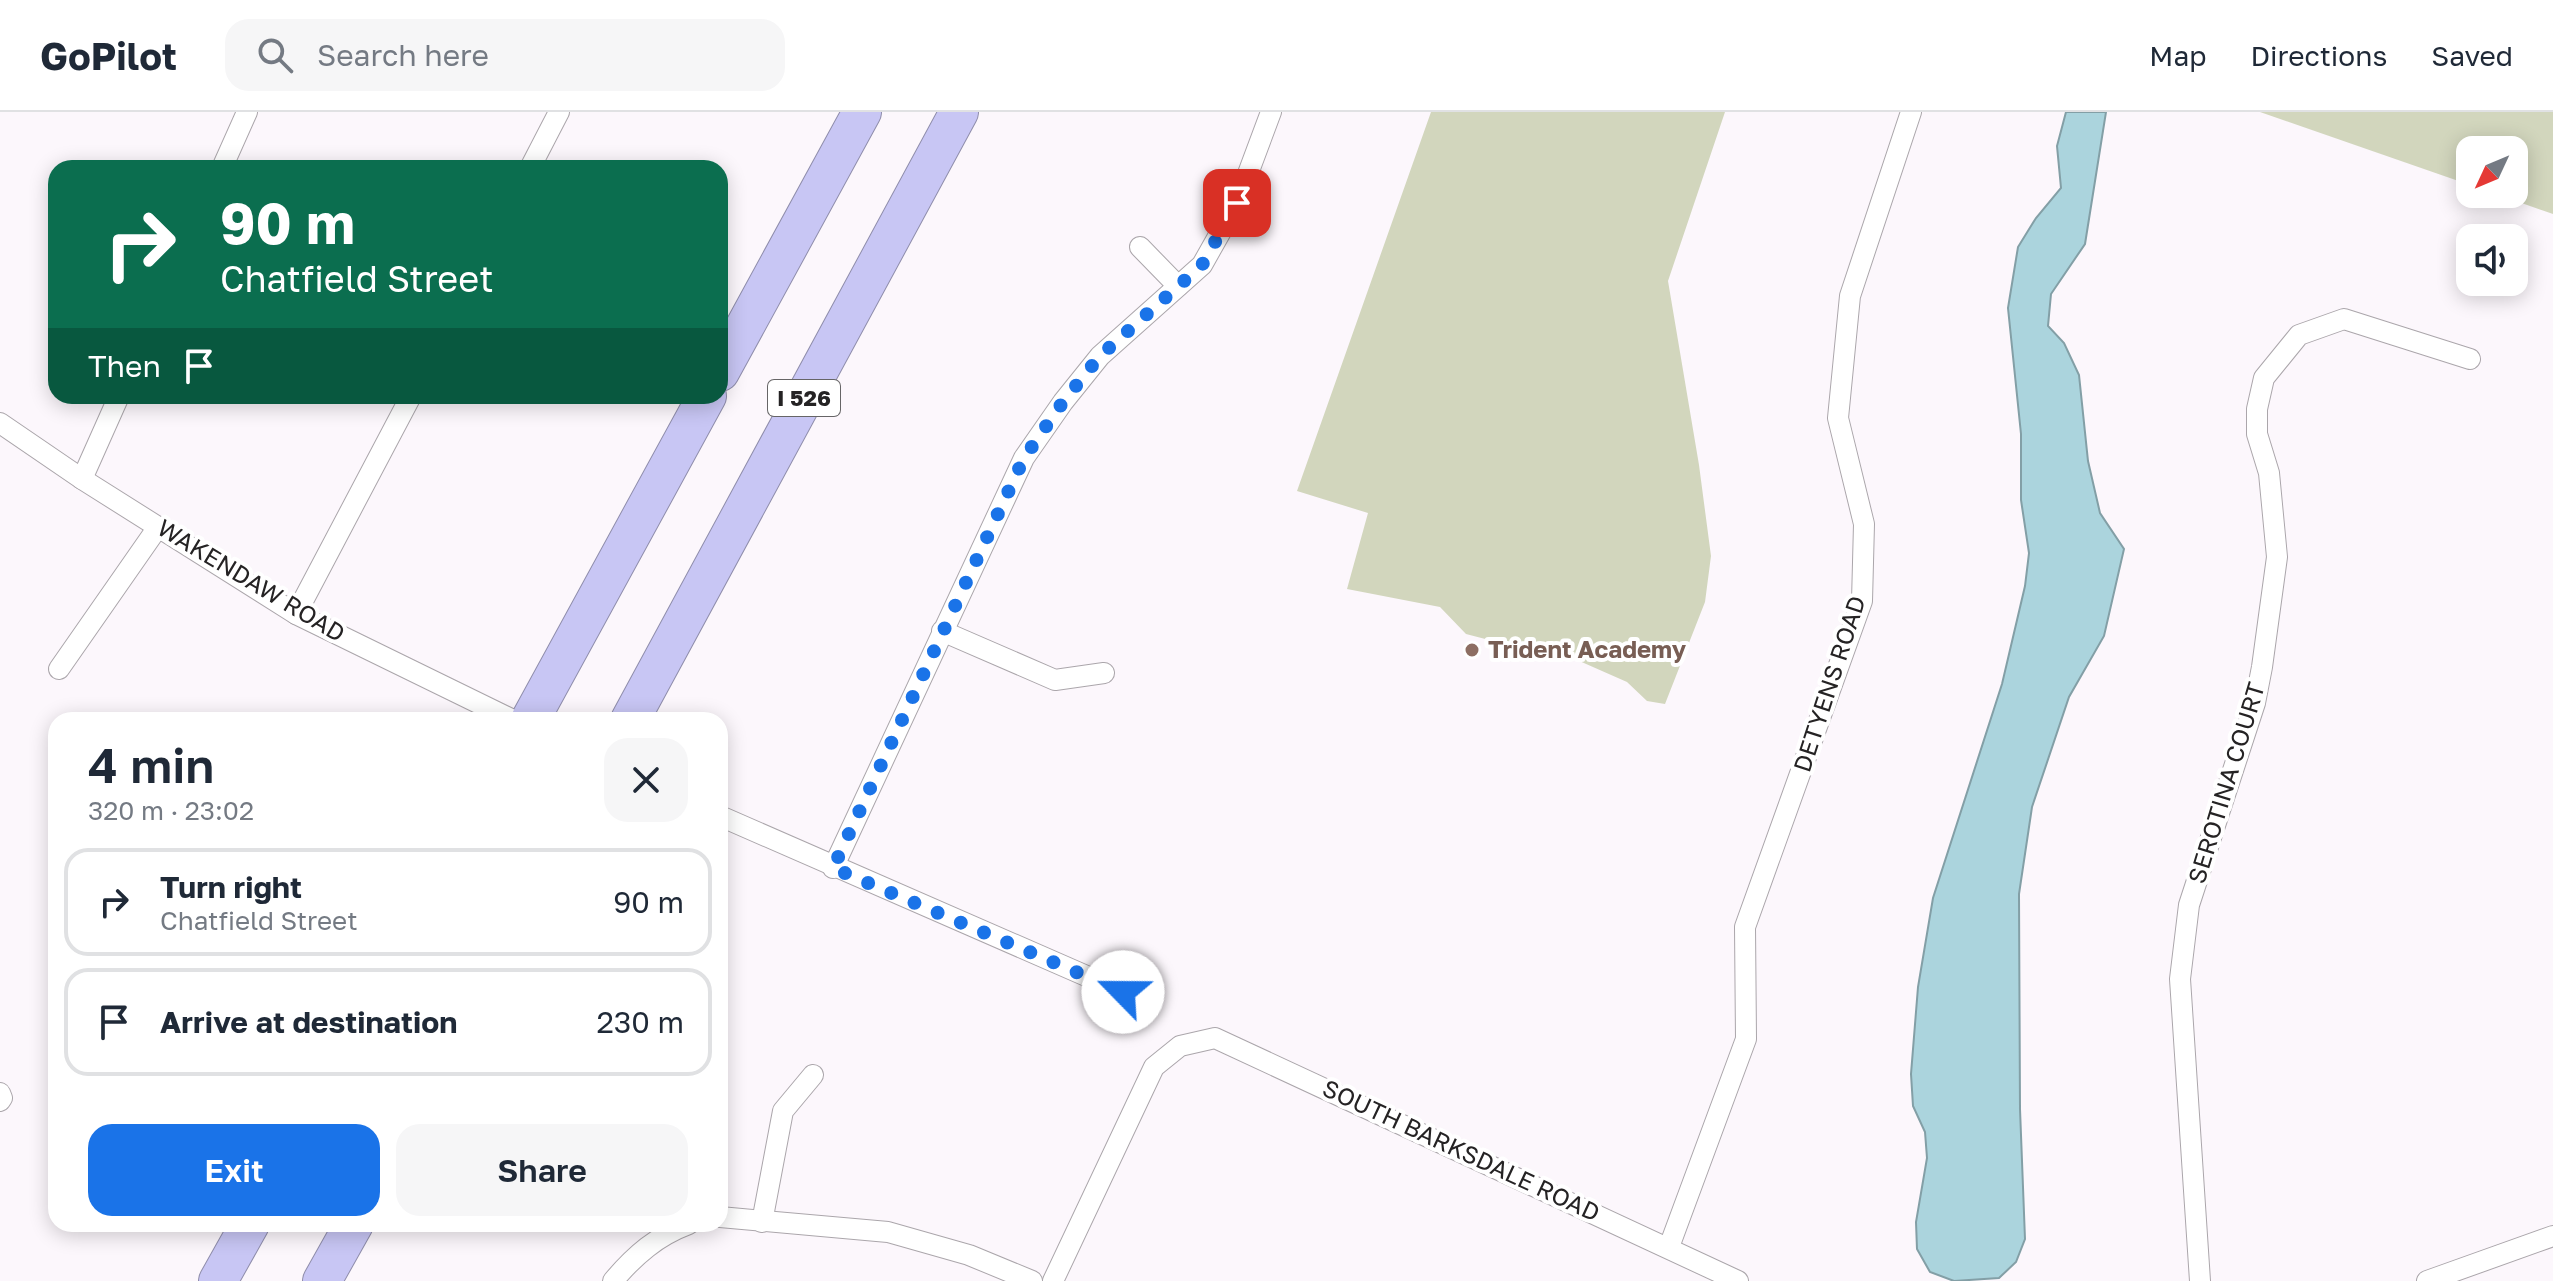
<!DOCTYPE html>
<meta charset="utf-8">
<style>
:root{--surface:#fff;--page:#f6f6f7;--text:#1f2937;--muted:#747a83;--line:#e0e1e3;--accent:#1a73e8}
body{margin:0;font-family:"Golos Text",sans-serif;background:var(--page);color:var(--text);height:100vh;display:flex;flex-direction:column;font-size:30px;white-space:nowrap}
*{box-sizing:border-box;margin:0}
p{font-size:26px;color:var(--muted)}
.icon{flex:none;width:44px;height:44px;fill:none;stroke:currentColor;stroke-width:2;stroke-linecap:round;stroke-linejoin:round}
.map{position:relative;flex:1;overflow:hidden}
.side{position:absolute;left:48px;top:600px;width:680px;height:520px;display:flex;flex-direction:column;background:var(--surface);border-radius:24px;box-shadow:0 4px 20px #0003}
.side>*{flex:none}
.hud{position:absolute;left:48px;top:48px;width:680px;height:244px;border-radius:24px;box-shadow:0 4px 20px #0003;background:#0b6e4f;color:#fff;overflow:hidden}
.needle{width:52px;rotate:226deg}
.buttons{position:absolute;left:2456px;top:24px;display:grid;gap:16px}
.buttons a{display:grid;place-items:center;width:72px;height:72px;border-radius:16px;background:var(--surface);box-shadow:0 4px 20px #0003;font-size:40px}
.pin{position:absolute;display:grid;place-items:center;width:68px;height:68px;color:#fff;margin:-34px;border-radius:16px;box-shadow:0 4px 12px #0006}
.me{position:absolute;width:88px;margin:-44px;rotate:293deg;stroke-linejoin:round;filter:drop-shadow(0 0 6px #0008)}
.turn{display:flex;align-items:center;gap:28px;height:168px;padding:0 40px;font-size:36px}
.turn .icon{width:104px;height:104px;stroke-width:2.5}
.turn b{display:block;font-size:56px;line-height:68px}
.then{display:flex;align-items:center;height:76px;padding:0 40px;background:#0003;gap:16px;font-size:30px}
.round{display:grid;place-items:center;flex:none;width:84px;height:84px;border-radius:24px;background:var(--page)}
.summary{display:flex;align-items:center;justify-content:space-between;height:136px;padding:0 40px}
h1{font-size:48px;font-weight:600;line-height:60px}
.button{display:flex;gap:16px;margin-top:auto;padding:16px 40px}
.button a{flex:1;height:92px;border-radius:24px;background:var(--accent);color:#fff;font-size:32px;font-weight:600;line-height:92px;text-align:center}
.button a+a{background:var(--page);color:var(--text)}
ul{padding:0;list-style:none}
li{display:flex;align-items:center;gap:24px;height:108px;margin:0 16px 12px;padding:0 24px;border:4px solid var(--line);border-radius:24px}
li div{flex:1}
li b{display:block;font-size:30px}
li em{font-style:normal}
header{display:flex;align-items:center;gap:48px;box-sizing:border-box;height:112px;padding:0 40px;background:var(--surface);border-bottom:2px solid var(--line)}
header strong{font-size:38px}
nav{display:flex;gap:44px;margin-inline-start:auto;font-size:28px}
.search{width:560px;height:72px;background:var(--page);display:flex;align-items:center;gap:20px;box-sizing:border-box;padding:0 28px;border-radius:24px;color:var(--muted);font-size:30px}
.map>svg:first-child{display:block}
.green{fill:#d2d6bd}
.water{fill:#abd4dd;stroke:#839fa6;stroke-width:2}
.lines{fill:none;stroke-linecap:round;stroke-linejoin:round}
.minor-casing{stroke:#aba6ab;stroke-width:22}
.motorway-casing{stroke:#8f8dab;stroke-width:40}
.minor{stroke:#fff;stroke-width:20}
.motorway{stroke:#c8c6f4;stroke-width:38}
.route{stroke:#1a73e8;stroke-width:14;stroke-dasharray:0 25.2}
.education-dot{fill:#8d6e63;stroke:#fff;stroke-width:3}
.labels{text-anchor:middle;stroke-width:8;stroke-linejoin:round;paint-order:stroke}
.shield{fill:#fff;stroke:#666566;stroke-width:2}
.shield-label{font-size:22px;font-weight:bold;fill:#252324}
.street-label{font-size:24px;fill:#252324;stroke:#fff}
.education-label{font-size:24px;font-weight:bold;fill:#785e54;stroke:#fff;text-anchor:start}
</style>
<header>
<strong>GoPilot</strong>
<div class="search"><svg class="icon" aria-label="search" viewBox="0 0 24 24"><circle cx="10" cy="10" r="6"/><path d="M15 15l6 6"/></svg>Search here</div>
<nav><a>Map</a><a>Directions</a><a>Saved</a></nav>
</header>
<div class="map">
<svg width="2553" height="1169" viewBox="0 0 2553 1169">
<rect width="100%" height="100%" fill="#fcf7fc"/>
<!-- green -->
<g class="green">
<path d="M1431,0H1725L1668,169L1699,353L1711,444L1705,490L1665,592L1647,589L1627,570L1568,544L1520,536L1466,522L1440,495L1347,477L1368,401L1297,379Z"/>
<path d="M2260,0H2553V102L2496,82H2514V38H2470V73Z"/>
</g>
<!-- water -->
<path class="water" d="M2066,0H2106L2085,132L2051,182L2048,214L2064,231L2079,263L2088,349L2100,401L2124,437L2104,524L2069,585L2032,695L2019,782L2020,997L2025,1127L2016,1150L1999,1166L1954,1169L1930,1160L1917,1137L1916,1110L1927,1046L1925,1020L1913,994L1911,962L1918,875L1933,786L2002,572L2025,474L2029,441L2021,388V322L2008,196L2018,135L2036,106L2061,76L2057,34Z"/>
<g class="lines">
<defs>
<g id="minor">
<path d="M222,56L247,0"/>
<path d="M530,56L559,0"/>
<path d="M1140,135L1178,174"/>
<path d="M0,311L82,367L296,502L513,608"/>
<path d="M82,367L119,284"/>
<path d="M296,502L411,284"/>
<path d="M942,519L1055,568L1104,561"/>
<path d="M59,557L158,415"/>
<path d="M720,704L1123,880"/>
<path d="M833,756L1024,346L1063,290L1100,244L1202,153L1237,91L1271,0"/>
<path d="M0,981L2,986L0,989"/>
<path d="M720,1105L888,1120L969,1143L1032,1169"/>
<path d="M762,1110L783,999L813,963"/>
<path d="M1669,1135L1746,927L1745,815L1862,489L1864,412L1838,306L1850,184L1911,0"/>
<path d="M613,1169C635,1143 657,1124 689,1112"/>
<path d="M1053,1169L1154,955L1180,934L1215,926L1738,1169"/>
<path d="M2200,1169L2180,867L2189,793L2255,591L2262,555L2277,445L2269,361L2257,322V297L2264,266L2299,223L2344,207L2470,247"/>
<path d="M2427,1169L2553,1124"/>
</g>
<g id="motorway">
<path d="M720,260L862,0"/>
<path d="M530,608L707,284"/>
<path d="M630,608L959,0"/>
<path d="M218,1169L250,1112"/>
<path d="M322,1169L354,1112"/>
</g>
</defs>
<!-- minor casing -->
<use href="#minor" class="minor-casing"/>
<!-- motorway casing -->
<use href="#motorway" class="motorway-casing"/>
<!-- minor -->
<use href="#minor" class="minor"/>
<!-- motorway -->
<use href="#motorway" class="motorway"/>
</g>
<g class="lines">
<!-- route -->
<path class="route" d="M1123,880L833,756L1024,346L1063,290L1100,244L1202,153L1237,91"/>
</g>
<!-- markers -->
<circle class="education-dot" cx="1472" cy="538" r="8"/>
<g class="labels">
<!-- shield labels -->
<rect class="shield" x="768" y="268" width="72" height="36" rx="6"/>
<g class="shield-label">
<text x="804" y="294">I 526</text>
</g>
<!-- street labels -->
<g class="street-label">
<text transform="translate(251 469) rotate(31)" y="8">WAKENDAW ROAD</text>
<text transform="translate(1830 572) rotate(-72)" y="8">DETYENS ROAD</text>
<text transform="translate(2227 671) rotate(-73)" y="8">SEROTINA COURT</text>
<text transform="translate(1461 1039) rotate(25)" y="8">SOUTH BARKSDALE ROAD</text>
</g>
<!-- education labels -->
<g class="education-label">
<text x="1488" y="546">Trident Academy</text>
</g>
</g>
</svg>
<div class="buttons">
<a><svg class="needle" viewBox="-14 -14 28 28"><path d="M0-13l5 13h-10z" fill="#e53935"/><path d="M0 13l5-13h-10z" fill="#747a83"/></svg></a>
<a><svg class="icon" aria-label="sound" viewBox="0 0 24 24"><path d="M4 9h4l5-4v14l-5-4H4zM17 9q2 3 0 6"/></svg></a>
</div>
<div class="pin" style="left:1237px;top:91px;background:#d93025"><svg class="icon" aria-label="arrive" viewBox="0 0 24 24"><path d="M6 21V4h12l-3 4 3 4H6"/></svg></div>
<svg class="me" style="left:1123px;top:880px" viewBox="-20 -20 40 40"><circle r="19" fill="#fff"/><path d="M0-13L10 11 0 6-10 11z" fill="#1a73e8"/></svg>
<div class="hud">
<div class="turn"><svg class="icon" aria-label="right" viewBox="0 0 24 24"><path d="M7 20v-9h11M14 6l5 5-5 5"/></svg><div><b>90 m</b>Chatfield Street</div></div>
<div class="then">Then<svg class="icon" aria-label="arrive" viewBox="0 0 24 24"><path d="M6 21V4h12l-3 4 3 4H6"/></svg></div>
</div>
<section class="side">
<div class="summary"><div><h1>4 min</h1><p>320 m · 23:02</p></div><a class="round"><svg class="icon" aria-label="close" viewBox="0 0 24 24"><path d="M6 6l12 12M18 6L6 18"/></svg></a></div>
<ul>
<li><svg class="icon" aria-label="right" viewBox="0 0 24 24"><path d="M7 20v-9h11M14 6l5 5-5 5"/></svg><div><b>Turn right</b><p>Chatfield Street</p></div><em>90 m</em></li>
<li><svg class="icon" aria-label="arrive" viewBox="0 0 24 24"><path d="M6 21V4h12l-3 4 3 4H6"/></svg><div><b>Arrive at destination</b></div><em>230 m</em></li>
</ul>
<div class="button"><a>Exit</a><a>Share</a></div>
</section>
</div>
